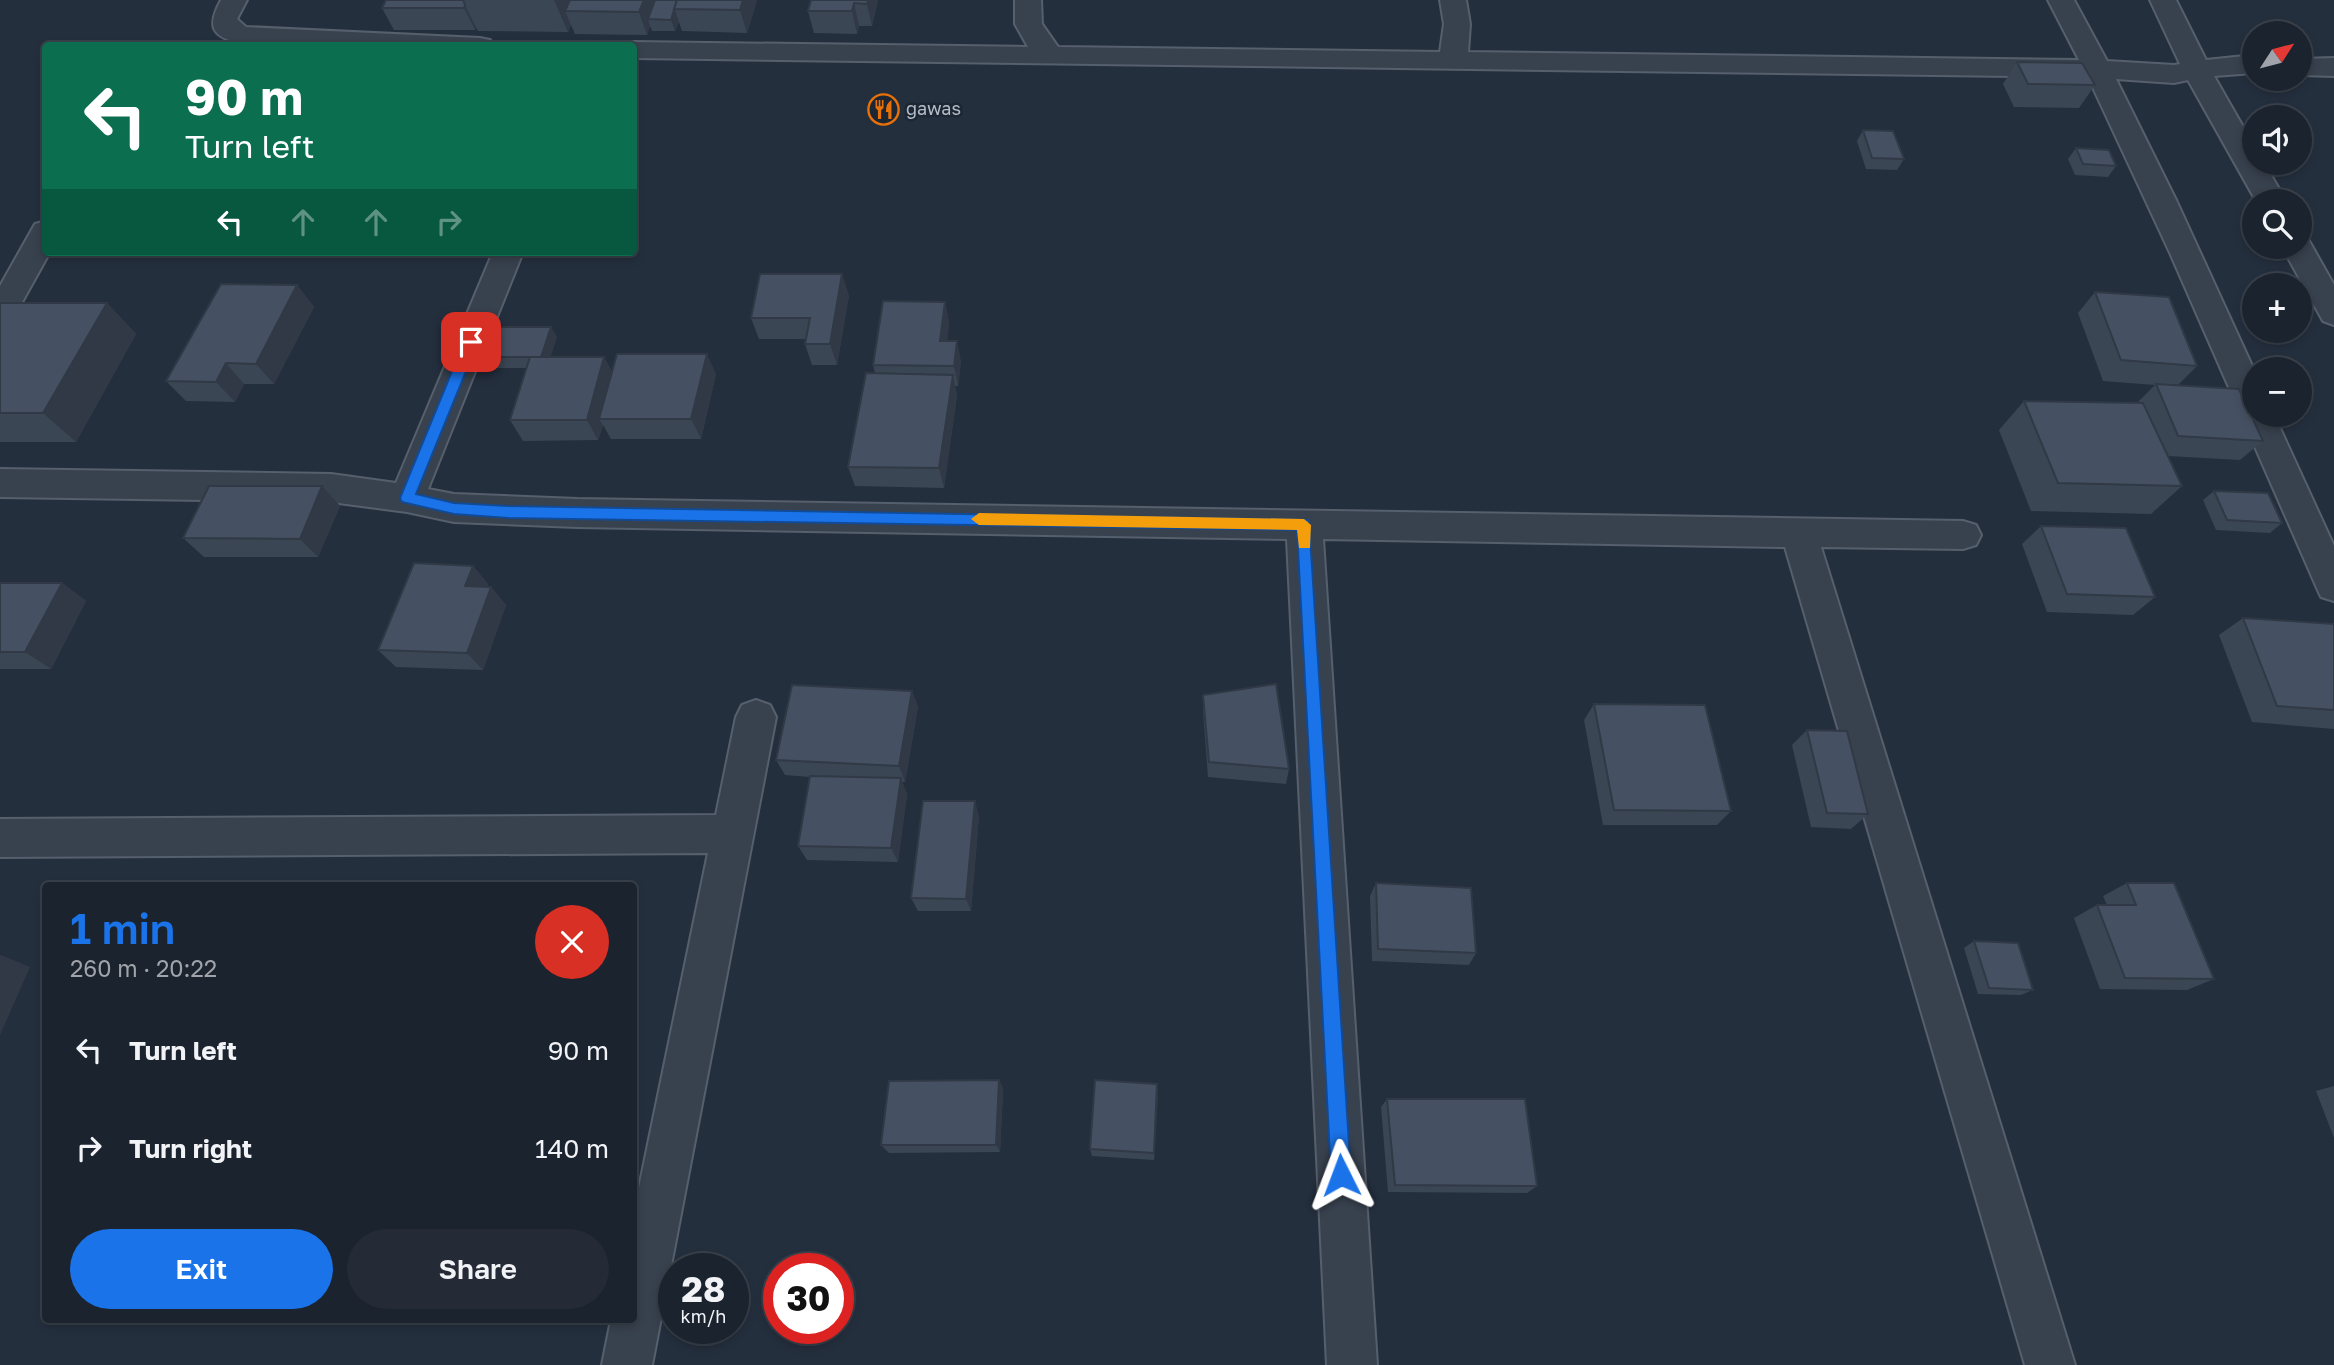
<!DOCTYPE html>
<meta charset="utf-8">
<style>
:root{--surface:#1b232e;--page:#242b36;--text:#f1f3f6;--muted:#a0a4aa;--line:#39404a;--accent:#1a73e8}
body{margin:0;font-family:"Golos Text",sans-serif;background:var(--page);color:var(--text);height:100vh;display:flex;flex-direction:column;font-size:26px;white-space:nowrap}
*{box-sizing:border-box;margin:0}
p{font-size:23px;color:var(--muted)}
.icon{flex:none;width:38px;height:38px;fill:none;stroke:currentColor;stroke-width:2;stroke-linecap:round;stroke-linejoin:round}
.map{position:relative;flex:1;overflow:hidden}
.drawer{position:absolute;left:42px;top:882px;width:595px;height:441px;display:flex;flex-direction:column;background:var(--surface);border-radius:7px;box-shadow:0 4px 10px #0003,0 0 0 2px var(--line)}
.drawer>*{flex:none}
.hud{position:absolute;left:42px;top:42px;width:595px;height:214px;border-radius:7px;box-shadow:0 4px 10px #0003,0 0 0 2px var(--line);background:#0b6e4f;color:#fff;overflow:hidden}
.needle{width:46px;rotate:54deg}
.tools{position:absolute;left:2242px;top:21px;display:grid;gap:14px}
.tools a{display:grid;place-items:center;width:70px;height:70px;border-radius:50%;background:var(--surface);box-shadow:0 4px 10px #0003,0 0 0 2px var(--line);font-size:35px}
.speed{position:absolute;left:658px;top:1253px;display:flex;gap:14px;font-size:35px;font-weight:700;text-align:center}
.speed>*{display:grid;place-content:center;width:91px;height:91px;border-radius:50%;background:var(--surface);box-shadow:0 4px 10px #0003,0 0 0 2px var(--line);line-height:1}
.speed small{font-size:18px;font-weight:400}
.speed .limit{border:10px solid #d22;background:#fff;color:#111}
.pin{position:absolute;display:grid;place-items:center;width:60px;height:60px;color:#fff;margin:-30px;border-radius:14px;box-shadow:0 4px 10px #0006}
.me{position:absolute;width:77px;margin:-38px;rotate:357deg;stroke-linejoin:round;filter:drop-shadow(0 0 5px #0008)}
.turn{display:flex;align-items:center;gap:24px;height:147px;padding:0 28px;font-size:32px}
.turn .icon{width:91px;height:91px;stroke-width:2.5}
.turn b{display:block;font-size:49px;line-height:60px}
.lanes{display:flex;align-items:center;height:66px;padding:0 28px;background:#0003;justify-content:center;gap:35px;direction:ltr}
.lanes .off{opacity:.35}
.round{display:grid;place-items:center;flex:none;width:74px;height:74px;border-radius:37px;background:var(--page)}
.summary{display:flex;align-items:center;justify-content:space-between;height:119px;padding:0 28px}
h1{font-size:42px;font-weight:600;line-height:52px;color:var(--accent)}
.cta{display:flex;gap:14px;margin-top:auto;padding:14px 28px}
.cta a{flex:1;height:80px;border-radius:42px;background:var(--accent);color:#fff;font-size:28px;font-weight:600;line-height:80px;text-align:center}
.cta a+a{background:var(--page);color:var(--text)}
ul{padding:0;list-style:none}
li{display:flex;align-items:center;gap:21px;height:98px;padding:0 28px}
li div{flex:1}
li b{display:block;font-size:26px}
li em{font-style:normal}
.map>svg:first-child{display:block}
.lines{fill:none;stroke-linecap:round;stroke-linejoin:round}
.minor-casing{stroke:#565f6c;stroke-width:4}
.minor{fill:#38414e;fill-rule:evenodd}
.wall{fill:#3b4654}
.shaded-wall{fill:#303945}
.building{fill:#455162;stroke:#303945;stroke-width:2}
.route{fill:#1a73e8;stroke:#114b97;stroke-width:2}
.slow{fill:#f59e0b}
.labels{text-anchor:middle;stroke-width:5;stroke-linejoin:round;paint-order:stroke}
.far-poi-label{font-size:18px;fill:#b4bcc9;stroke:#1d2633;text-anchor:start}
</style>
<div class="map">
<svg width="2334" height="1365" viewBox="0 0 2334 1365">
<rect width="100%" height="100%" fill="#242f3e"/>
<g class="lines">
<defs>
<g id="minor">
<path d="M221,0H247L237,19L246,27L480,38L490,40L493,46L239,43C209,36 208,24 221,0Z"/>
<path d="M1015,0H1041L1042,24L1058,47L1440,52L1444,24L1440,0H1466L1470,24L1468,52L2079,60L2048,0H2074L2107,61L2174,65L2180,64L2150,0H2176L2206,60L2254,55V73L2214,76L2254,146V163H2264L2286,201H2256L2188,80L2174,83L2116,79L2177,202L2254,370V415H2274L2334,546V601L2321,597L2316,586L2170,253L2088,77L634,58V46H623L634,42L1028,47L1015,24Z"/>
<path d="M2334,58V76L2300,75V59Z"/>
<path d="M46,221V252H50L11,322L0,326V286L35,224Z"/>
<path d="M2300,237L2308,239L2334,285V325L2323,321L2282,247H2300Z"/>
<path d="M493,252H523L428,489L454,494L577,499L1963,521L1976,525L1981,535L1976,545L1963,549L1821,547L2075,1365H2025L1785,547L1323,539L1377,1365H1327L1287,539L577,527L454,522L407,512L331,502L0,497V469L331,474L396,483Z"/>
<path d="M756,700L770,705L776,717L652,1365H602L611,1320H634V1212L708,853L0,857V819L716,815L736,717L742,705Z"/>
</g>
</defs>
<!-- minor casing -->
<use href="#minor" class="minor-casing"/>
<!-- minor -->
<use href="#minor" class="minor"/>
</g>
<!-- wall -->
<g class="wall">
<path d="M386,0H757L747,33L682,31L679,22L675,31H652L650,26L647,35L575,34L571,25L568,32L478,31L476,27L475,30H394L382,8Z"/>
<path d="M878,0L872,26H859L857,34L814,33L808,11Z"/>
<path d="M2017,62L2095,85L2079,108L2014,107L2003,84Z"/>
<path d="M1863,130L1904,159L1897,170L1866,169L1857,141Z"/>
<path d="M2076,148L2116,166L2108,177L2075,175L2068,159Z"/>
<path d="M297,285L314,307L274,384H244L235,402L186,401L166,381Z"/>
<path d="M2095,292L2197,366L2178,385L2263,441L2240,460L2168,456L2182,486L2151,514L2031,511L1999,430L2024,401L2137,403L2155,385L2103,381L2078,313Z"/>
<path d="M849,295L837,365H812L805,344L806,339H759L751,318Z"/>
<path d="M945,302L949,323L947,341L961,361L958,386H955L957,395L944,488L855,486L848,467L875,373L873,365Z"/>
<path d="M0,303H107L136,334L76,442H0Z"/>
<path d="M557,337L550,357H604L612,372L716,374L701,439H611L603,425L598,440L523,441L510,420L527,368H495L488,357Z"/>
<path d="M322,486L340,506L318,557H204L183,538Z"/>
<path d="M2214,491L2282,523L2270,533L2216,530L2203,500Z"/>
<path d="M2041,526L2155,597L2133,615L2047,612L2022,544Z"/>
<path d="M473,566L488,584L487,587H491L506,605L483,670L396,667L378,650Z"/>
<path d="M0,583H62L86,601L51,669H0Z"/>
<path d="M2243,618L2334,624V729L2252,722L2219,635Z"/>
<path d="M912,691L918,707L905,782H902L907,794L898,862L807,860L798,846L810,777L785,775L776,760Z"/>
<path d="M1203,695L1289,769L1286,784L1208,777L1203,711Z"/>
<path d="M1594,704L1731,811L1717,825H1603L1584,720Z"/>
<path d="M1807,730L1868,814L1851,829L1811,827L1792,745Z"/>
<path d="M979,816L971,911H918L911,898Z"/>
<path d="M1376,883L1476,953L1469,965L1372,961L1370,896Z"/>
<path d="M2127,883L2214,979L2187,990L2100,989L2074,918L2097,905H2107L2103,896Z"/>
<path d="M1974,941L2033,990L2021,995L1978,994L1964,948Z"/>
<path d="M999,1080L1003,1089L1000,1152L889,1153L881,1145Z"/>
<path d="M2334,1086V1138L2316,1091Z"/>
<path d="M1158,1093L1154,1160L1092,1156L1090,1149Z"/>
<path d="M1387,1099L1537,1186L1527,1193L1388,1192L1381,1107Z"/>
</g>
<!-- shaded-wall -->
<g class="shaded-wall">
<path d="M554,0H582L565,11L571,25L568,32Z"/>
<path d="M644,0H660L648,19L650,26L647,35L639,12Z"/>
<path d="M743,0H757L747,33L740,10Z"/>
<path d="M868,0H878L872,26L867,4Z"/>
<path d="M854,3L859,26L857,34L852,11Z"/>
<path d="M465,5L476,27L475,30L464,8Z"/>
<path d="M675,10L679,22L675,31L671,20Z"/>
<path d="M842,274L849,295L837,365L830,344Z"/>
<path d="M297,285L314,307L274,384L256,364Z"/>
<path d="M945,302L949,323L945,361L940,341Z"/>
<path d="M107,303L136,334L76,442L43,413Z"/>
<path d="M551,327L557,337L547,368L541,357Z"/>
<path d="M957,341L961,361L958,386L954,366Z"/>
<path d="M707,354L716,374L701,439L691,419Z"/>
<path d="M604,357L615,378L599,419L603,425L598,440L587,420Z"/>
<path d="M226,363L244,384L235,402L216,382Z"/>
<path d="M953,375L957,395L944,488L939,468Z"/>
<path d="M322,486L340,506L318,557L300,539Z"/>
<path d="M473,566L488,584L481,604L465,586Z"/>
<path d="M62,583L86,601L51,669L25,652Z"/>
<path d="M491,587L506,605L483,670L467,653Z"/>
<path d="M912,691L918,707L905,782L899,766Z"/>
<path d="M901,778L907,794L898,862L891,848Z"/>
<path d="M975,801L979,816L971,911L966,899Z"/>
<path d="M1,955L30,967L0,1035V956Z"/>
<path d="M999,1080L1003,1089L1000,1152L996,1145Z"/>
<path d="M1157,1084L1158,1093L1154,1160V1153Z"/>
</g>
<!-- building -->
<g class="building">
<path d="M386,0H463L465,5L464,8H382Z"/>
<path d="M570,0H644L639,12L565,11Z"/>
<path d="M655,0H677L671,20L648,19Z"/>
<path d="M677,0H743L740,10L674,9Z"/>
<path d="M811,0H868L867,4L854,3L852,11H808Z"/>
<path d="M2017,62L2082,63L2095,85L2028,84Z"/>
<path d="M1863,130L1893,131L1904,159L1872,158Z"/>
<path d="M2076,148L2109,150L2116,166L2083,164Z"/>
<path d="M760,274H842L830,344H805L810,318H751Z"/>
<path d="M221,284L297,285L256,364L226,363L216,382L166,381Z"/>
<path d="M2095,292L2169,297L2197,366L2121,360Z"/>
<path d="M883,301L945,302L940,341H957L954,366L873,365Z"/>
<path d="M0,303H107L43,413H0Z"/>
<path d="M499,327H551L541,357H488Z"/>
<path d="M617,354H707L691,419H599Z"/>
<path d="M530,357H604L587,420H510Z"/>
<path d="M866,373L953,375L939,468L848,467Z"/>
<path d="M2156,384L2239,389L2263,441L2178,436Z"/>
<path d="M2024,401L2143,403L2182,486L2058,483Z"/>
<path d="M209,486H322L300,539L183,538Z"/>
<path d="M2214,491L2268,493L2282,523L2227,520Z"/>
<path d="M2041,526L2126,528L2155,597L2067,594Z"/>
<path d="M414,563L473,566L465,586L491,587L467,653L378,650Z"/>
<path d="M0,583H62L25,652H0Z"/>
<path d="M2243,618L2334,624V710L2277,706Z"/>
<path d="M1276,684L1289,769L1209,762L1203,695Z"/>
<path d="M792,685L912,691L899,766L776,760Z"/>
<path d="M1594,704L1705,705L1731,811L1614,810Z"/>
<path d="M1807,730L1847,731L1868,814L1827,813Z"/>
<path d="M810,776L901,778L891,848L798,846Z"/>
<path d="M923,801H975L966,899L911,898Z"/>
<path d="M1376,883L1471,888L1476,953L1378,949Z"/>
<path d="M2127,883H2174L2214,979L2125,978L2097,905H2136Z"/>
<path d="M1974,941L2018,943L2033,990L1989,988Z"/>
<path d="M999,1080L996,1145H881L889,1081Z"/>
<path d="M1095,1080L1157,1084L1154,1153L1090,1149Z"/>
<path d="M1387,1099H1525L1537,1186L1395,1185Z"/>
</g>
<!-- route -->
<path class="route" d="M471,337L478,342L416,494L454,503L508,506L1309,520L1351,1175L1348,1182L1341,1185L1334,1182L1331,1175L1297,530L508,518L454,514L402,502L400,498L464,342Z"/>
<!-- slow -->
<path class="slow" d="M979,513L1304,519L1311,525L1310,548H1299L1297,530L979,525L971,519Z"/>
<!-- icons -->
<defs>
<symbol id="restaurant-ring" viewBox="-11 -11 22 22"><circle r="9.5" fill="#1d2633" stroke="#e8710a" stroke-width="1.5"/><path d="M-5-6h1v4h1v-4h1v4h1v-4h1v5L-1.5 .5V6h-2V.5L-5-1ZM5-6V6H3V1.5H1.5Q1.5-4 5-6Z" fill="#e8710a"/></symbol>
</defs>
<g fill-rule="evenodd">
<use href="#restaurant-ring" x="866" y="92" width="35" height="35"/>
</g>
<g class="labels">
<!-- far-poi labels -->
<g class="far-poi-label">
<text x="906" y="115">gawas</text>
</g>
</g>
</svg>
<div class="tools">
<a><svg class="needle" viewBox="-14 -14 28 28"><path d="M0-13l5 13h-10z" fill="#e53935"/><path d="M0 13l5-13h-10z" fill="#a0a4aa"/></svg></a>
<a><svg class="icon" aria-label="sound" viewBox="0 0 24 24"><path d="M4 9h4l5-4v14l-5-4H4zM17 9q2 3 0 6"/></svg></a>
<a><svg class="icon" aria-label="search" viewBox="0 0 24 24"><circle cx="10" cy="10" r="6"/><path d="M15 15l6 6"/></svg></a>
<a>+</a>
<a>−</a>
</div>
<div class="speed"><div>28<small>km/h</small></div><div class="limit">30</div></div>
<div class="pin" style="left:471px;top:342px;background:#d93025"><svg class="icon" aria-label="arrive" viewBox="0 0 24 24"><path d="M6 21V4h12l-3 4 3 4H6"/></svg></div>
<svg class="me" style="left:1341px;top:1175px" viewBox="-20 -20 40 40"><path d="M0-17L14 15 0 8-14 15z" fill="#1a73e8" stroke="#fff" stroke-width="4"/></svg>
<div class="hud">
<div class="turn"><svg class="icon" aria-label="left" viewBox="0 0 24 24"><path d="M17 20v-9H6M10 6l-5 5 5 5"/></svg><div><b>90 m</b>Turn left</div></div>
<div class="lanes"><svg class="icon" aria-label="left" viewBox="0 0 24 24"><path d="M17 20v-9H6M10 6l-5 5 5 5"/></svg><svg class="icon off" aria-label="ahead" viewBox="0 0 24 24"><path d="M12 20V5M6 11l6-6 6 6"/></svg><svg class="icon off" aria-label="ahead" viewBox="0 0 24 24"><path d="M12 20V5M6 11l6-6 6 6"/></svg><svg class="icon off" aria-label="right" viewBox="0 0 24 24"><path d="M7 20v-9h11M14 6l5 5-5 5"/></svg></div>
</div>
<section class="drawer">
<div class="summary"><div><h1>1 min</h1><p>260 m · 20:22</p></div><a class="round" style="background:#d93025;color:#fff"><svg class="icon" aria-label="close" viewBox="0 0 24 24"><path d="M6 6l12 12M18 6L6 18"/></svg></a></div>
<ul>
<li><svg class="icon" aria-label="left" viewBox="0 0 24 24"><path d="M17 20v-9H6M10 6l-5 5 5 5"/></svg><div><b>Turn left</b></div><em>90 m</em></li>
<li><svg class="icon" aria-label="right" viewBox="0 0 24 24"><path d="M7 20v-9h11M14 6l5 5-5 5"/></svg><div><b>Turn right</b></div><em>140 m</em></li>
</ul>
<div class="cta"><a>Exit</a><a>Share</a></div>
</section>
</div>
